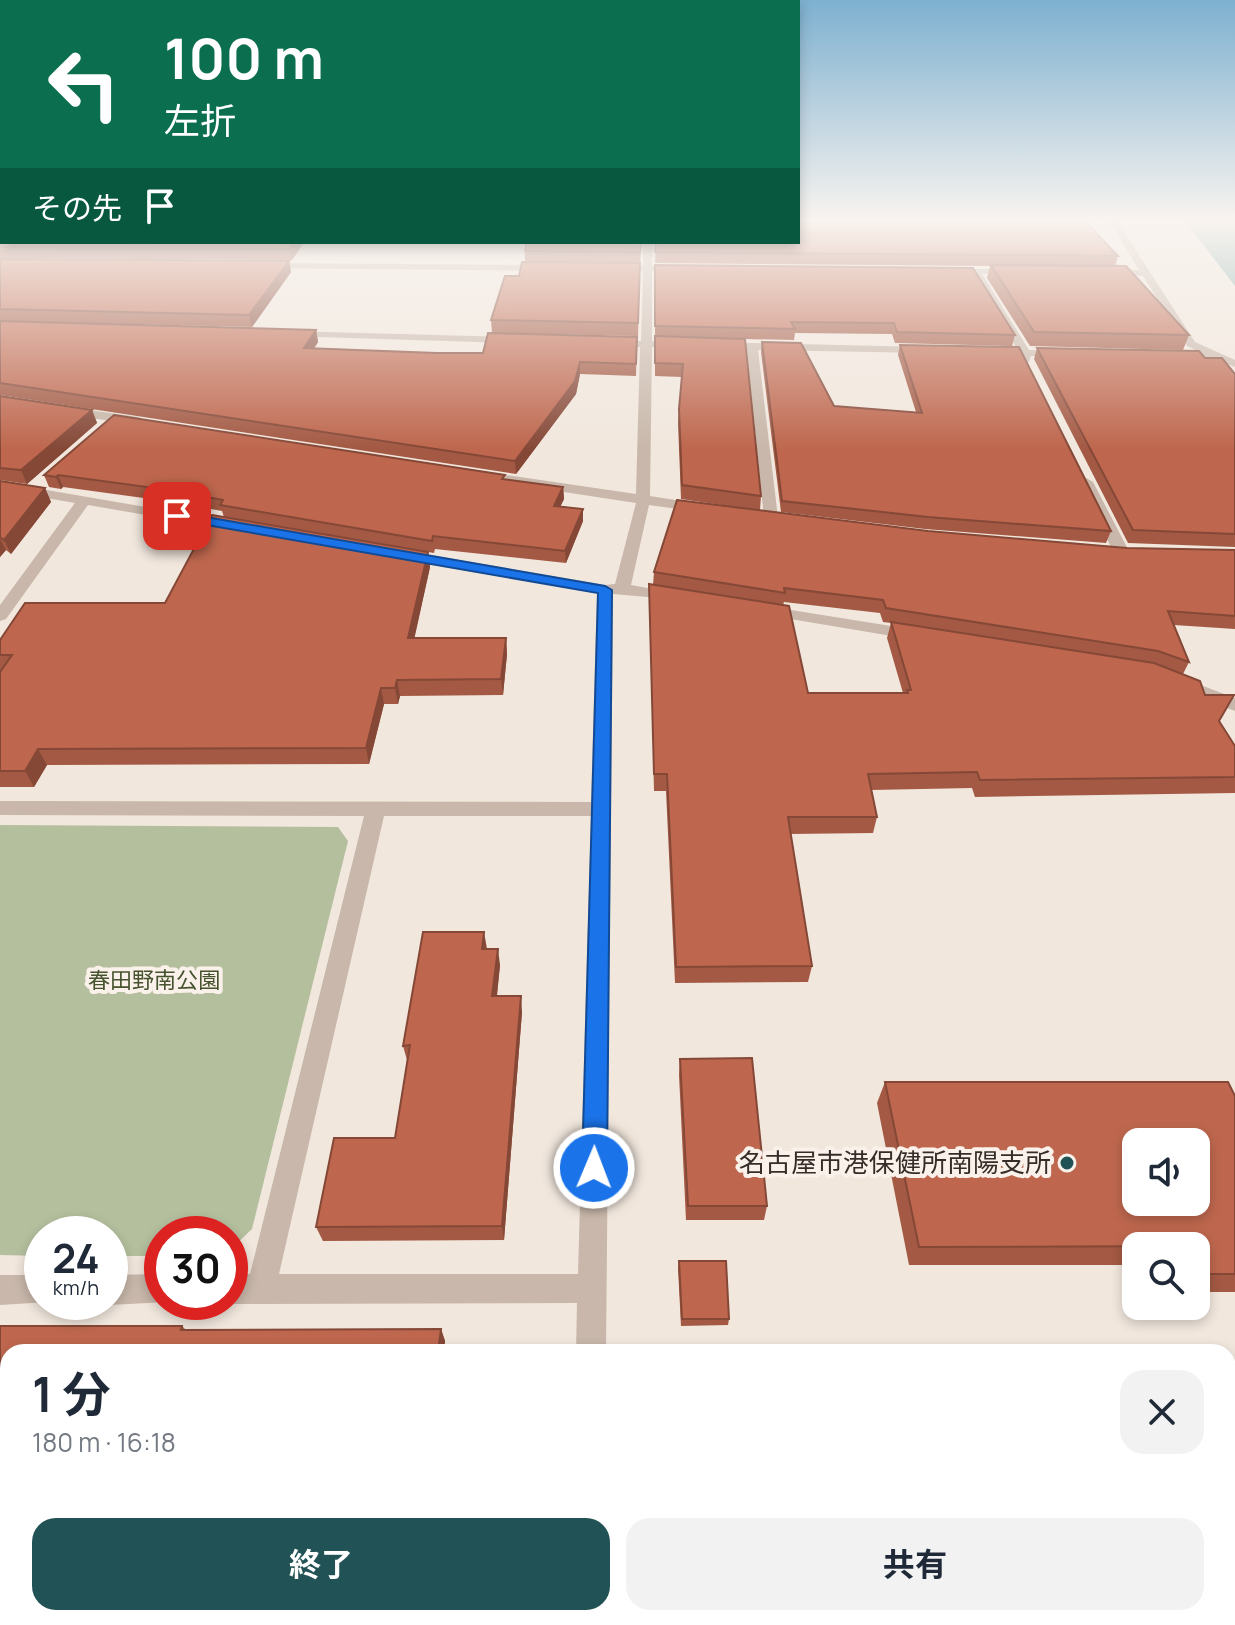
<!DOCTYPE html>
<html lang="ja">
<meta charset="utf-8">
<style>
:root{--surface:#fff;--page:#f2f2f3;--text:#1f2937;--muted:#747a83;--accent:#215255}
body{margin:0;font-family:Manrope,"Noto Sans JP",sans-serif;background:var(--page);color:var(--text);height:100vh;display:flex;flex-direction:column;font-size:30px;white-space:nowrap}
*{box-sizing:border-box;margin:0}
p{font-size:26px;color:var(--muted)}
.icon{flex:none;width:44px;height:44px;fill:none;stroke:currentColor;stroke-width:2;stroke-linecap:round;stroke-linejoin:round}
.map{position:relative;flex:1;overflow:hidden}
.panel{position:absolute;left:0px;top:1344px;width:1236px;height:282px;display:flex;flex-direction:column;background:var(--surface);border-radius:24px 24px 0 0;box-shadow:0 4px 12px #0003}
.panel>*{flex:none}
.hud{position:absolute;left:0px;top:0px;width:800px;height:244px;box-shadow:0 4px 12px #0003;background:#0b6e4f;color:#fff;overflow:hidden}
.fabs{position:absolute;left:1122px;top:1128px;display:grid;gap:16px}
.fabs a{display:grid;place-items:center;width:88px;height:88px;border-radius:16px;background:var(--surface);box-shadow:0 4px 12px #0003;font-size:40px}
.speed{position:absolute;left:24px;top:1216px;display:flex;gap:16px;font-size:40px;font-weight:700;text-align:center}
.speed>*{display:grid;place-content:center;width:104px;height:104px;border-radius:50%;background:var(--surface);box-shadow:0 4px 12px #0003;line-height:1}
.speed small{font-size:20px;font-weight:400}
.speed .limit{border:12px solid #d22;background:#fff;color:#111}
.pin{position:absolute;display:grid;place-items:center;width:68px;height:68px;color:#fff;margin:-34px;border-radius:16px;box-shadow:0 4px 12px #0006}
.me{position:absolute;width:88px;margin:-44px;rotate:1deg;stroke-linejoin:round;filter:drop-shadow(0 0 6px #0008)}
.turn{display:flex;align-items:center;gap:28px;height:168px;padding:0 32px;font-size:36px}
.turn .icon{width:104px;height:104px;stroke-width:2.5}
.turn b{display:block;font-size:56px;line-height:68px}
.then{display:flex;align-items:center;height:76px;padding:0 32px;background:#0003;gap:16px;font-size:30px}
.round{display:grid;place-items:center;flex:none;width:84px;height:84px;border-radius:24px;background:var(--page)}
.headline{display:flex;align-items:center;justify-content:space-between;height:136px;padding:0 32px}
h1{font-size:48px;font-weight:700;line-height:60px}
.button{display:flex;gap:16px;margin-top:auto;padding:16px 32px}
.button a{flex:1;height:92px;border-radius:24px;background:var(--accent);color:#fff;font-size:32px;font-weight:700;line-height:92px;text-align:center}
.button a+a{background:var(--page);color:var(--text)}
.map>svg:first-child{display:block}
.green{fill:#b4bf9e}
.water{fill:#7eabac}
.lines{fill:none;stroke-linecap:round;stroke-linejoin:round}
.street{fill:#c8b7aa;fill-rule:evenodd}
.wall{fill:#a35943;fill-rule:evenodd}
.shaded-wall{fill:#854837}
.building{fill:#be674e;stroke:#854837;stroke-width:2;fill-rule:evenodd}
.route{fill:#1a73e8;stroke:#114b97;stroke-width:2}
.poi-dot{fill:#215255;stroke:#f9f1ea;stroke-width:3}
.labels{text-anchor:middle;stroke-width:8;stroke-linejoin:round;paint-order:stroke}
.park-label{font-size:22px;fill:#46532e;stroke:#f9f1ea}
.near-poi-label{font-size:26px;fill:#362d29;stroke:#f9f1ea;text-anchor:end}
</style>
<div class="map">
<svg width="1235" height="1625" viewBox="0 0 1235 1625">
<rect width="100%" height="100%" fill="#f1e7dd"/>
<!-- green -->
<path class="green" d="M0,825L338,827L348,841L252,1229L230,1250V1234H162V1256H110V1234H42V1256L0,1255Z"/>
<!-- water -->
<path class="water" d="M1185,221H1235V286Z"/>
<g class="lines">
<!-- street -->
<g class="street">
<path d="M1109,221H1117L1195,342L1235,360V367L1218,360L1174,358V354L1202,353L1187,346L1143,276L1101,274L1104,269L1139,270Z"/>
<path d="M643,242H653L652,266H680L685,269L680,272L652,271V341L682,342L688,345L682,348L652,347L650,496L700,504L707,508L700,512L649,505L631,585L681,594V600L613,594L606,1352H576L577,1303L230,1304L226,1302H230V1274H250L364,816L0,815V801L591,802L597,593L402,560L394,555L402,550L605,585L615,584L636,503L478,479L471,475L478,471L636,494L640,347L610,346L604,343L610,340L641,341L643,271L611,268L616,265L643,266ZM384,816H591L578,1274H279Z"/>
<path d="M264,263L548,265L553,268L548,271L261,268Z"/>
<path d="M945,269H1019L1016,274H982L1029,350L1062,351L1068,354L1066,356H1031L1029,362H1021L1019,356L990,354V350L1017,349L972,274H948Z"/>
<path d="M290,331L514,337L520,340L514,343L286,336V332Z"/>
<path d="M752,343L926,347L932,350L926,353L758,350L778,518L771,522L764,518L747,350L722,349L716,346L722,343Z"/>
<path d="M67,407L139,417L145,421L139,425L63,414V408Z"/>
<path d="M1086,478L1093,482L1130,553L1127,556L1122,558L1114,553L1079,482Z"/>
<path d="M0,482L233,522L240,526L233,530L88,505L6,619L0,621V605L75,503L0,490Z"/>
<path d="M766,606L916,630L924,635L916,640L760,614L758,611Z"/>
<path d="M1179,677L1235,698V711L1173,687L1170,683L1173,679Z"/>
<path d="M162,1274V1302H166L110,1305L104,1302H110V1275Z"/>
<path d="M0,1275H42V1302H48L0,1305Z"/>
<rect x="570" y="1618" width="36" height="7"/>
</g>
</g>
<!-- wall -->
<g class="wall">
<path d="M0,221L2,242H304L292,260L0,258Z"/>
<path d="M641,242L638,336L492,333L491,320L519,276L525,262V251Z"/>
<path d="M656,242L1118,256L1115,266L1189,335L1183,350L1030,346L987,278L990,266L655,263Z"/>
<path d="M0,259L289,261L291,272L252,327L0,321Z"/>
<path d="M655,265L1015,335L1012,346L895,343L892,334L795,333L794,340L745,339L761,496L760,510L928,531L1127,548L1235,550V629L1174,625L1189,662L1183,674L1205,695L1219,721L1235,746V793L975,797L972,788L871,790L877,817L873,833L790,834L812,966L808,982L675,983L666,791H654L649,584L653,585L654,572L742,508L681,499L678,423L682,377L655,376ZM784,602L880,613L883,622L891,623L887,638L903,693H808L783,605Z"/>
<path d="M0,321L316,330L318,342L314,348L437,353H483L637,337L636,376L580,374L576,394L516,474L0,395Z"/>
<path d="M762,342L834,406L916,412L898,355L900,345L1111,531L1106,543L925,529L781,512L761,352Z"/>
<path d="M1037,348L1205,358L1235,374V547L1128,543L1034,359Z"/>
<path d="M0,396L92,410L97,423L27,484L0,480Z"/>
<path d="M44,475L506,480L563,487L564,499L560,506L583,509V521L566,563L435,549L434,553L224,517L222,511L173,502L63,487L61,489L49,487Z"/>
<path d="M0,481L45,488L51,502L11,554L6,550L0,557Z"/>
<path d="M428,552L430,567L414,638H506L507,654L503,695L400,696L398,704H384L369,764L47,765L34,787H0V640L165,603Z"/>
<path d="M487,949L500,965L497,996L522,1012L504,1240L323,1241L316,1227L395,1138L407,1060L403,1046Z"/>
<path d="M680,1059L767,1206L764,1220H686L679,1075Z"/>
<path d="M885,1082L1235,1096V1292H1196V1246H1136V1265H909L877,1103Z"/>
<path d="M679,1261L729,1319L728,1325L681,1326L678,1268Z"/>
<path d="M0,1326H182L186,1330L441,1329L445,1341L444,1352H8V1478H0Z"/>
<path d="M1228,1461H1235V1625H1233L1228,1610Z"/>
</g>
<!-- shaded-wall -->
<g class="shaded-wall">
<path d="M294,242H304L292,260L289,249Z"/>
<path d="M289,261L291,272L252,327L249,315Z"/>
<path d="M316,330L318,342L307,360L304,348Z"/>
<path d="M580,362V374L576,394L516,474L515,461Z"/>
<path d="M92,410L97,423L27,484L21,470Z"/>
<path d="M58,475L63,487L61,489L56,477Z"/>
<path d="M563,487L564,499L555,518L554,506Z"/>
<path d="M45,488L51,502L11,554L4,540Z"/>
<path d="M583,509V521L566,563L565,551Z"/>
<path d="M0,539L6,550L0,557Z"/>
<path d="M428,552L430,567L411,654L408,638Z"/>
<path d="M506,638L507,654L503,695L501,679Z"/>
<path d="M397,680L400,696L398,704L395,688Z"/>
<path d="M381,688L384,704L369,764L366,748Z"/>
<path d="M38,749L47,765L34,787L25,771Z"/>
<path d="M484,932L487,949H482Z"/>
<path d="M498,949L500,965L495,1012L492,996Z"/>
<path d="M521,996L522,1012L504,1240L502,1226Z"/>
<path d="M441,1329L445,1341L444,1352H438Z"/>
</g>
<!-- building -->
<g class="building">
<path d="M0,221H2V242H294L289,249L0,247Z"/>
<path d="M798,221H1085L1118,256L655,252L656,242H798Z"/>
<path d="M527,242H641L640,252L525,251Z"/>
<path d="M0,259L289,261L249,315L0,309Z"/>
<path d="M522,262L640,263L638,323L491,320L505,276H519Z"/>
<path d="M655,265L973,268L1015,335L897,332L894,323L791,322L795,329L655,326Z"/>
<path d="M991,265L1126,266L1189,335L1034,332Z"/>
<path d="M0,321L316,330L304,348L437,353H483L488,333L637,337L636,364L580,362L575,381L515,461L0,383Z"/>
<path d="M655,336L745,339L761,496L682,485L679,409L683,364L655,363Z"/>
<path d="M762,342L801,343L834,406L922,413L900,345L1019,347L1111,531L928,517L782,501Z"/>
<path d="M1037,348L1199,351L1205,358H1222L1235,374V534L1133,530Z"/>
<path d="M0,396L92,410L21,470L0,468Z"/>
<path d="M114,415L505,475L502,479L563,487L554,506L583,509L565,551L433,536L432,541L220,505L223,500L169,490L58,475L56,477L44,475Z"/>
<path d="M0,481L45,488L4,540L0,537Z"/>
<path d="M677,500L928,531L1127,548L1235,550V616L1168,611L1189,662L1158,651L886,608L883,600L784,588L785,593L654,572Z"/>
<path d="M212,515L428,552L408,638H506L501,679L397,680L395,688H381L366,748L38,749L25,771H0V672L12,655H0V640L25,603H165Z"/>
<path d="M649,584L789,606L808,693H908L907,690H911L891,622L1154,663L1200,681L1205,695H1234L1219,721L1235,746V777L980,780L977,772L868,774L877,817H788L812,966L676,967L667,774H654Z"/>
<path d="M423,932H484L482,949H498L492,996H521L502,1226L316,1227L334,1138H395L410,1045L403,1046Z"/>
<path d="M752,1058L767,1206H688L680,1059Z"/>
<path d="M885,1082H1228L1235,1096V1274H1196V1246L919,1247ZM1136,1142H1196V1202H1136Z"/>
<path d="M679,1261H726L729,1319H682Z"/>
<path d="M0,1326H182L181,1330L441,1329L438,1352H8V1468H0Z"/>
<path d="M1228,1461H1235V1543L1228,1523Z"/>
</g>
<!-- sky -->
<linearGradient id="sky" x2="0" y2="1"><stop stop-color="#7db0d0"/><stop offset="0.49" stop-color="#f9f4f0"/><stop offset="1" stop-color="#f9f4f0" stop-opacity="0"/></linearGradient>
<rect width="1235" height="449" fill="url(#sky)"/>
<!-- route -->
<path class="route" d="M177,512L605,586L612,590L607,1168L603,1176L594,1179L586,1176L582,1168L598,593L172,519L170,516Z"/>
<!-- markers -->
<circle class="poi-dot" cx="1067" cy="1163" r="8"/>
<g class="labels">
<!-- park labels -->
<g class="park-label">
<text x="154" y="988">春田野南公園</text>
</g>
<!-- near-poi labels -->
<g class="near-poi-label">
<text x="1051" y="1172">名古屋市港保健所南陽支所</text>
</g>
</g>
</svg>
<div class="fabs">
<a><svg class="icon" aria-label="sound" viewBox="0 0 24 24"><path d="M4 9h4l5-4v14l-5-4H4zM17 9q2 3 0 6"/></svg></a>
<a><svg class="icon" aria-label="search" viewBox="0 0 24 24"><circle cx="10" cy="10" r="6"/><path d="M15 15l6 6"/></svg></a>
</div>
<div class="speed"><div>24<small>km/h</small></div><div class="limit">30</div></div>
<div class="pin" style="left:177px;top:516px;background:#d93025"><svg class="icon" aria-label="arrive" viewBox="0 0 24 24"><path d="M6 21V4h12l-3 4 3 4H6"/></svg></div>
<svg class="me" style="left:594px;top:1168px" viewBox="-20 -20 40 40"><circle r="17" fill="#1a73e8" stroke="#fff" stroke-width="3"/><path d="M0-11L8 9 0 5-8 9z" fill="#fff"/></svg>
<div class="hud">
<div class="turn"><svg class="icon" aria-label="left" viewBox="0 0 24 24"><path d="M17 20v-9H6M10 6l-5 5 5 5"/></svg><div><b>100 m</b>左折</div></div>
<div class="then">その先<svg class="icon" aria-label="arrive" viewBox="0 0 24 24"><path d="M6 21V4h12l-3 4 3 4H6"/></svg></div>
</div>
<section class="panel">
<div class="headline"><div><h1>1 分</h1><p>180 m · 16:18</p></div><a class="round"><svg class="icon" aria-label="close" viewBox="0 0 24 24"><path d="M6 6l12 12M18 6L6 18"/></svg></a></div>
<div class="button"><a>終了</a><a>共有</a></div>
</section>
</div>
